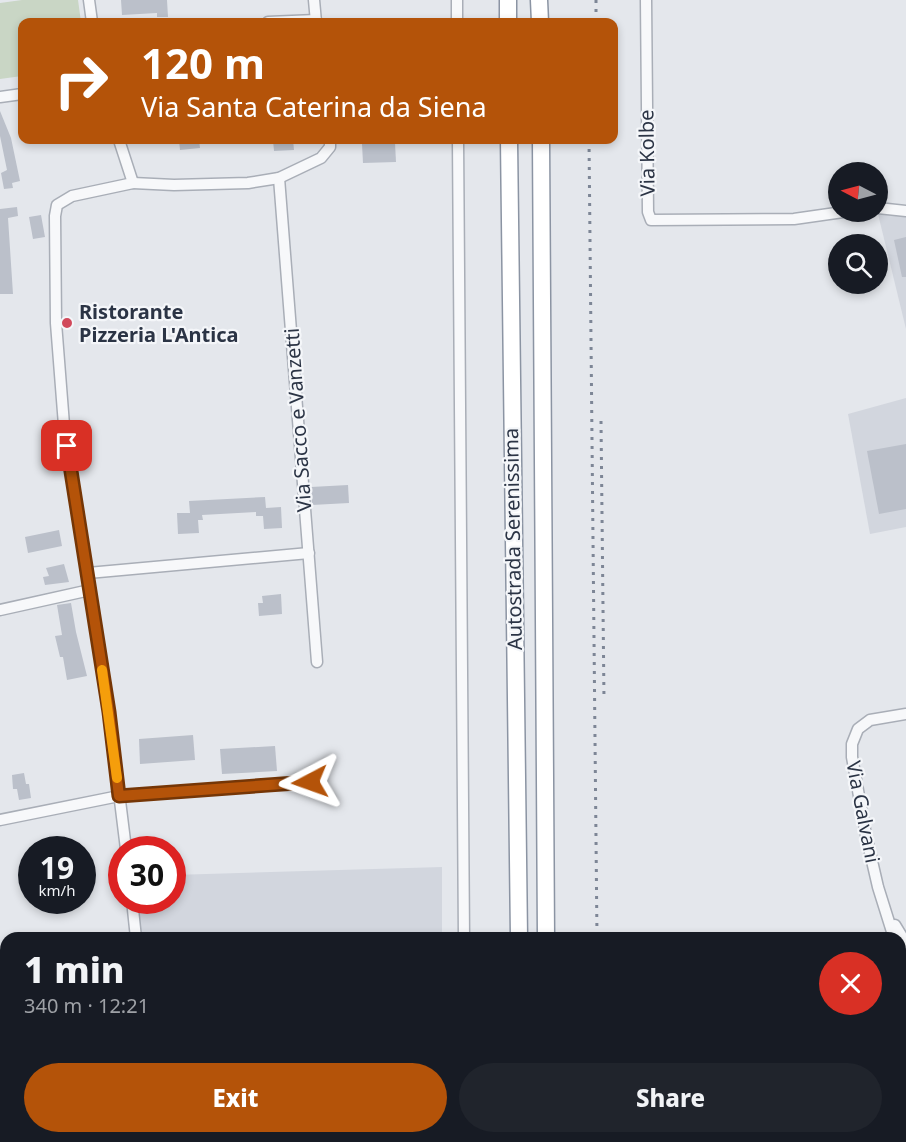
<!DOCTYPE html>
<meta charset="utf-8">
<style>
:root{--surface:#171b24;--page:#20242c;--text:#f1f3f6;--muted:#9ea1a6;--accent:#b45309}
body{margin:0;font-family:"Noto Sans",sans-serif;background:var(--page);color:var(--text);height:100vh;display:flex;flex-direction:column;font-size:22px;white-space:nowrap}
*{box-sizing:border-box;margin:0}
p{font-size:20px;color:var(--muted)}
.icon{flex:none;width:33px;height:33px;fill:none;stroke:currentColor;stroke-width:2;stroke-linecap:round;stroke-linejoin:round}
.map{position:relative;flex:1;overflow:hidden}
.sheet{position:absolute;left:0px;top:932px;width:906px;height:212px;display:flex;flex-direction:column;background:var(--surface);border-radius:18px 18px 0 0;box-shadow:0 3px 9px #0003}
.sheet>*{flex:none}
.banner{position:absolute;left:18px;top:18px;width:600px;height:126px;border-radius:12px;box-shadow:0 3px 9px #0003;background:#b45309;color:#fff;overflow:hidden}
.needle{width:39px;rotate:276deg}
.buttons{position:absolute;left:828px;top:162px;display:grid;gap:12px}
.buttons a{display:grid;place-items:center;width:60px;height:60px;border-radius:50%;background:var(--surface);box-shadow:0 3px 9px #0003;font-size:30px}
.speed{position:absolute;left:18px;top:836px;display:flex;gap:12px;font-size:30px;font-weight:700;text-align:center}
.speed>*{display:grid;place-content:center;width:78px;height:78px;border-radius:50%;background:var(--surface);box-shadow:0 3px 9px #0003;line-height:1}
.speed small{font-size:15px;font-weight:400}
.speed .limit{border:9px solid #d22;background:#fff;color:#111}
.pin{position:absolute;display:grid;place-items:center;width:51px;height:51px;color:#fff;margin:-26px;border-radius:12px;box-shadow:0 3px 9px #0006}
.me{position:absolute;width:66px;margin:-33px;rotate:266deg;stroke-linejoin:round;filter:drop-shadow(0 0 4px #0008)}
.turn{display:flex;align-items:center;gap:21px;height:126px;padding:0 24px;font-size:27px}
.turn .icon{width:78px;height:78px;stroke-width:2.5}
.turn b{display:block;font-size:42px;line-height:51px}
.round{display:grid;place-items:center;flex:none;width:63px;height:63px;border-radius:32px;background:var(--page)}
.headline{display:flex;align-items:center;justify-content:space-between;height:102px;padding:0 24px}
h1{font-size:36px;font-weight:800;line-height:45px}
.action{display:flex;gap:12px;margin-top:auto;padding:12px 24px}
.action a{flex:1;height:69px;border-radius:36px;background:var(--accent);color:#fff;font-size:24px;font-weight:800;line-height:69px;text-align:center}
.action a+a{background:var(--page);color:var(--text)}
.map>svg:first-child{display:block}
.built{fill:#d2d6de}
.green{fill:#c9d6c5}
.building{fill:#bbc0ca}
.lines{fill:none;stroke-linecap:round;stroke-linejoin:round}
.minor-casing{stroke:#a9aeb7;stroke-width:13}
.highway-casing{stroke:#8b94a3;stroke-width:19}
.minor{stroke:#f7f8fa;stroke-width:10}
.highway{stroke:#fff;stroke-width:16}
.rail{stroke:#7d8696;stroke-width:3;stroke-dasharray:3 6;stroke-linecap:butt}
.route-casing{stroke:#753606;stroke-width:15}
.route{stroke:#b45309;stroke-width:10}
.slow{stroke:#f59e0b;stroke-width:10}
.poi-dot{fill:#d1495b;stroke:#f4f6f9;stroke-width:2}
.labels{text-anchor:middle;stroke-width:4.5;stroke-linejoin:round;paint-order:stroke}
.street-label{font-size:20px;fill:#2b3445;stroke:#f4f6f9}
.poi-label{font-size:20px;font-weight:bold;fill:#2b3445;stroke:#f4f6f9;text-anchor:start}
</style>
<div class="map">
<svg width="906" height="1142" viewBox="0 0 906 1142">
<rect width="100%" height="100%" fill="#e4e7ec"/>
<!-- built -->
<g class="built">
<path d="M887,212L906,214V329L878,214Z"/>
<path d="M906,398V527L870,534L848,414Z"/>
<path d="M442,867V937H138L134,900H172L173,875Z"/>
<path d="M0,966L6,967V1137H54L86,1142H0Z"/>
</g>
<!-- green -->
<path class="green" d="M22,0H78L81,22H22V76L0,79V3Z"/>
<!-- building -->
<g class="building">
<path d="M121,0H167L168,17H157V13L122,15Z"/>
<path d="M0,111L11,138L20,181L12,183L13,188L4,189L1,173L7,170L0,136Z"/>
<path d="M179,140H199L200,148L180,150Z"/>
<path d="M273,140H293L294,150L274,151Z"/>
<path d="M395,143L396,162L363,163L362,144Z"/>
<path d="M17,207L18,216L8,218L13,294H0V209Z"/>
<path d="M41,215L45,237L33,239L29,217Z"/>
<path d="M906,237V277H902L894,240Z"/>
<path d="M906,444V509L879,514L867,451Z"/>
<path d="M348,485L349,503L312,505L311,487Z"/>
<path d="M265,497L266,508L281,507L282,528L264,529L263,516H256V512L202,515L203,520H198L199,533L178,534L177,513H190L189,501Z"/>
<path d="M59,530L62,546L28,553L25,537Z"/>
<path d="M64,564L69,582L45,585L43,577L49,576L46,568Z"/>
<path d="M281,594L282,614L259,616L258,603H263L262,596Z"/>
<path d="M71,603L76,632L87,676L67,680L63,657H60L55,636L62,635L57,605Z"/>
<path d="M193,735L195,760L140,764L139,739Z"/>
<path d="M275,746L277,771L222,774L220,749Z"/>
<path d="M24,773L26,784H29L31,798L19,800L17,789H13L12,775Z"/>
</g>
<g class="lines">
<defs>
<g id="minor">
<path d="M89,0L92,22"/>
<path d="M314,0L316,22"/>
<path d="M457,0V22"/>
<path d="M646,0L648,212L651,220L794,219L843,212"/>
<path d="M268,22L316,20"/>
<path d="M0,97L22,94"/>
<path d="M119,140L133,183L72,196L57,205L55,216L56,323L64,425L109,712L126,849"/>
<path d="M458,140L464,938"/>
<path d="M279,178L317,662"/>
<path d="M133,183L174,185L248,183L279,178L321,158L330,147V140"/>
<path d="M878,208L906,211"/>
<path d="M88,573L309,553"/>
<path d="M0,610L90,590"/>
<path d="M0,820L119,796L310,782"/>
<path d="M132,900L136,938"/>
<path d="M895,925L906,943"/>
<path d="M894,938L878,887L866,835L852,757V744L858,729L870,720L906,714"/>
<path d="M900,954L906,965"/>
<path d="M900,1090L906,1081"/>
<path d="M900,1108L906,1102"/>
<path d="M145,1137L146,1142"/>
<path d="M449,1142L451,1137"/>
<path d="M868,1142L874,1137"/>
</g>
<g id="highway">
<path d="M508,0V22"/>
<path d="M539,0L540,22"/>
<path d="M509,140L519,938"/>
<path d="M541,140L546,938"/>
<path d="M521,1137L522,1142"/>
<path d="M547,1137V1142"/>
</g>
</defs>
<!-- minor casing -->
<use href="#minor" class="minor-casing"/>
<!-- highway casing -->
<use href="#highway" class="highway-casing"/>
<!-- minor -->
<use href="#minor" class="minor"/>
<!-- highway -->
<use href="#highway" class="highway"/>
<!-- rail -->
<g class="rail">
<path d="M596,0V22"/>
<path d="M589,140L597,938"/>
<path d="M601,421L604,700"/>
<path d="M598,1137V1142"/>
</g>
</g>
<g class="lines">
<defs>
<path id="route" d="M67,446L109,712L119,796L310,782"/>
</defs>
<!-- route casing -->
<use href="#route" class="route-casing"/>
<!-- route -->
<use href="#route" class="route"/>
<!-- slow -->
<path class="slow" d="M102,670L117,778"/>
</g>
<!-- markers -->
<circle class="poi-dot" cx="67" cy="323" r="6"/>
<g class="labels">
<!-- street labels -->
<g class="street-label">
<text transform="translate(647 153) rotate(-91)" y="7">Via Kolbe</text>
<text transform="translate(298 420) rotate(-94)" y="7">Via Sacco e Vanzetti</text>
<text transform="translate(513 539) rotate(-91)" y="7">Autostrada Serenissima</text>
<text transform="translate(863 812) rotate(79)" y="7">Via Galvani</text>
</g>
<!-- poi labels -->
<g class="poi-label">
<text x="79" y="319">Ristorante<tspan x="79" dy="23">Pizzeria L'Antica</tspan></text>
</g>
</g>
</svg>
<div class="buttons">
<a><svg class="needle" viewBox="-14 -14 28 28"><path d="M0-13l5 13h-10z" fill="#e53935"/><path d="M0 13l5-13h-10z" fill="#9ea1a6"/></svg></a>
<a><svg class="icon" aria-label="search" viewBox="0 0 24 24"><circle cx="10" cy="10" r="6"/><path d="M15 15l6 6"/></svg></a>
</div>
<div class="speed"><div>19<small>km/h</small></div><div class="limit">30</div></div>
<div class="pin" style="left:67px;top:446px;background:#d93025"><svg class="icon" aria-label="arrive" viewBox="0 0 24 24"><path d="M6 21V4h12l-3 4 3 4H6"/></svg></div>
<svg class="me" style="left:310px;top:782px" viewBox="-20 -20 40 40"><path d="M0-17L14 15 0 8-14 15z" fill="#b45309" stroke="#fff" stroke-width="4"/></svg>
<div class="banner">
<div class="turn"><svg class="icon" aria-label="right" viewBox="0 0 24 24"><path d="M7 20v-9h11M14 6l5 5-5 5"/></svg><div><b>120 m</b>Via Santa Caterina da Siena</div></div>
</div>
<section class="sheet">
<div class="headline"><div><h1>1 min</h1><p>340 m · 12:21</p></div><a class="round" style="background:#d93025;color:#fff"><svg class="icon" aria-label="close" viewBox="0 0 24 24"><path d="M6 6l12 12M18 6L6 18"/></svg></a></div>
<div class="action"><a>Exit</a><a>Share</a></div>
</section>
</div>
